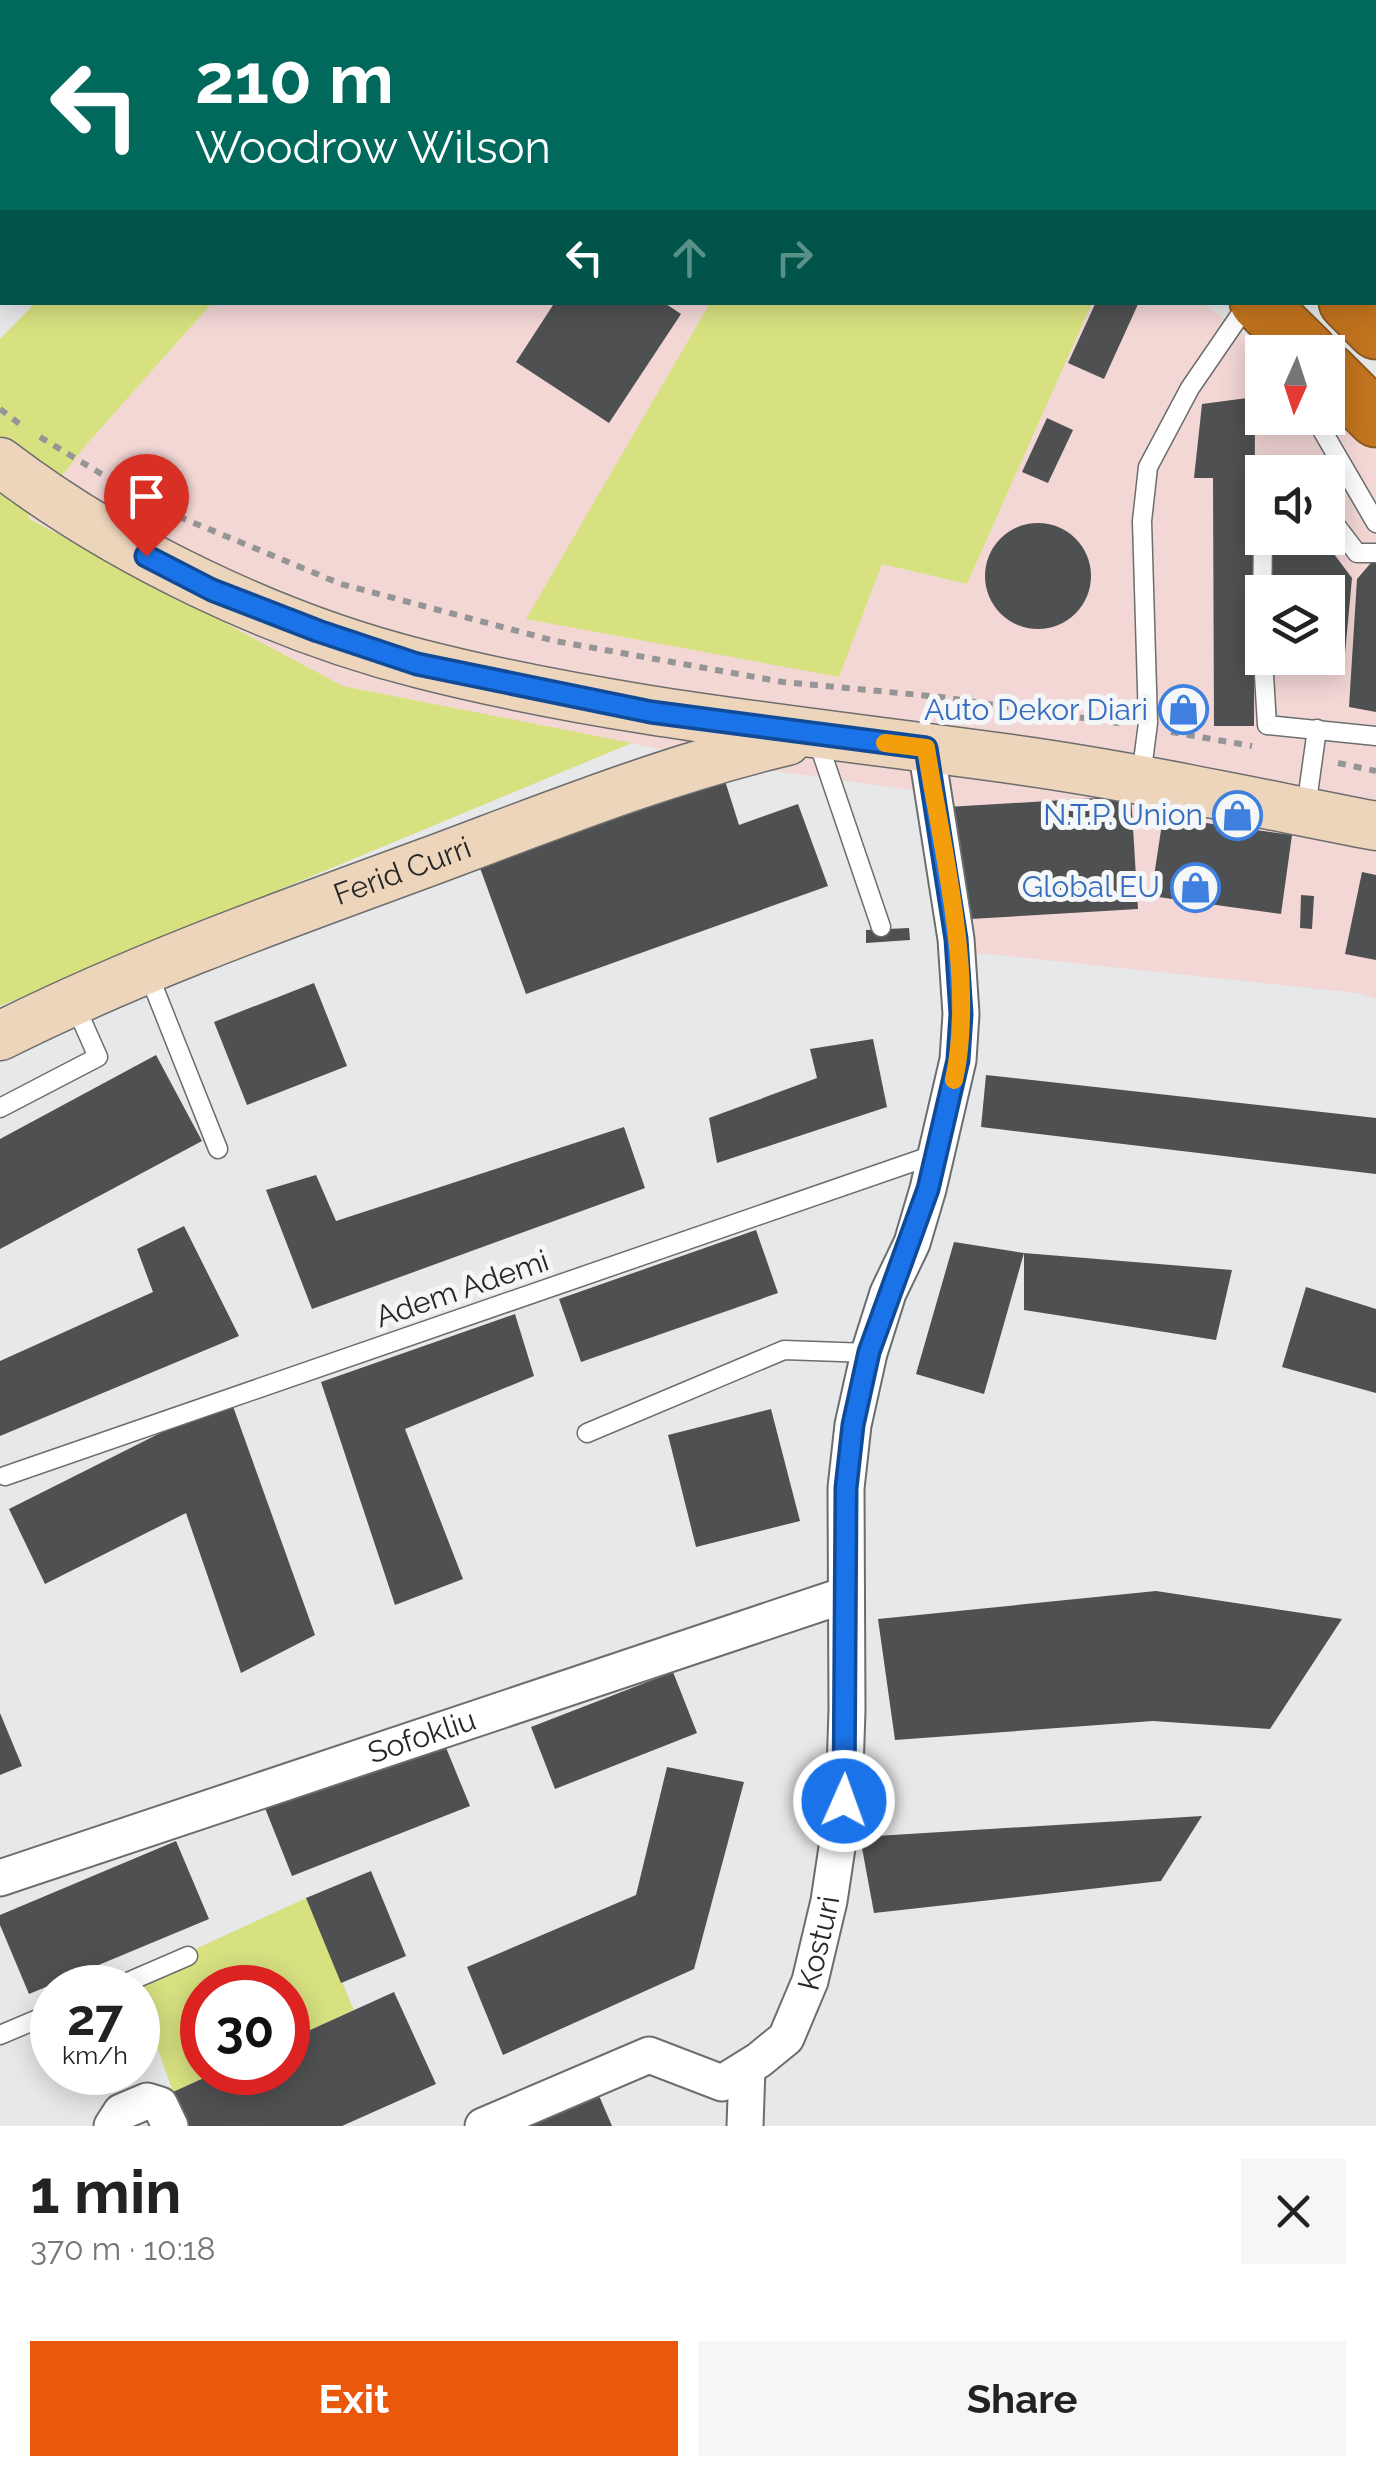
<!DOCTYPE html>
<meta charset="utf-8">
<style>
:root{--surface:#fff;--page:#f6f6f6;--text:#222;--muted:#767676;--accent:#ea580c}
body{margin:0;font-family:Raleway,sans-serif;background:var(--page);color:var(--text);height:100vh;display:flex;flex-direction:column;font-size:38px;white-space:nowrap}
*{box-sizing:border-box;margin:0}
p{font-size:32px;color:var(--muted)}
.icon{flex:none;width:55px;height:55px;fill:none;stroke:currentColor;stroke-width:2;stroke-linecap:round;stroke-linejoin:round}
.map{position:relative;height:2126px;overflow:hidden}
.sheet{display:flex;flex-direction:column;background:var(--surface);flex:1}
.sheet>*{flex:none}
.hud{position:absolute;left:0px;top:0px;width:1378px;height:305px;box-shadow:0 5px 25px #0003;background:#00695c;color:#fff;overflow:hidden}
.needle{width:65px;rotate:183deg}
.tools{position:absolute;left:1245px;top:335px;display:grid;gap:20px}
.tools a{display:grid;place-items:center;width:100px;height:100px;border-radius:0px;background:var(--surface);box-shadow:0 5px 25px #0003;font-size:50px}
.speed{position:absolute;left:30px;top:1965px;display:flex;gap:20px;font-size:50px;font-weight:700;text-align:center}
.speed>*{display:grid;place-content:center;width:130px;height:130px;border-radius:50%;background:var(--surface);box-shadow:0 5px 25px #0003;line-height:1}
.speed small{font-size:25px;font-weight:400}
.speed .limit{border:15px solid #d22;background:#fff;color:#111}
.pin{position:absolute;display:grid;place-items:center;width:85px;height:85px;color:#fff;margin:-102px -42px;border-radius:50% 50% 50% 0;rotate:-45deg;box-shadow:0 0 10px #0007}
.pin .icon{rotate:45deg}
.me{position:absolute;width:110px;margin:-55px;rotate:2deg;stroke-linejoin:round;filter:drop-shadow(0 0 8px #0008)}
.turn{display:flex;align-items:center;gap:35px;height:210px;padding:0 30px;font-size:45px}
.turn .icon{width:130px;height:130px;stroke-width:2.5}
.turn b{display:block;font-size:70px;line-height:85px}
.lanes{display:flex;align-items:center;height:95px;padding:0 30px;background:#0003;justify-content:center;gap:50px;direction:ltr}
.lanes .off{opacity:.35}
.round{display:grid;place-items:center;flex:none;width:105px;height:105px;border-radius:0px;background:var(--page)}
.summary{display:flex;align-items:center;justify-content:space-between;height:170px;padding:0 30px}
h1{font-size:60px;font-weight:700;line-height:75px}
.primary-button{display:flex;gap:20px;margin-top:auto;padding:20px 30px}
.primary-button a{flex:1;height:115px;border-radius:0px;background:var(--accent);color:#fff;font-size:40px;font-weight:700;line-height:115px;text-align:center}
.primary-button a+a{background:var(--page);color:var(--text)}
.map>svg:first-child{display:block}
.industrial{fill:#f2d7d5;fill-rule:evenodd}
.green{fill:#d8e180}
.building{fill:#4f5051}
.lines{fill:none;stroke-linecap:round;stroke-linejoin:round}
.lane-casing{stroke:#6c6d6e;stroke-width:21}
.street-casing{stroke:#6c6d6e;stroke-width:39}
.secondary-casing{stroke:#6c6d6e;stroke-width:51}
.highway-casing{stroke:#8c5922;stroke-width:59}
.path{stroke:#949596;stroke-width:6;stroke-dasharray:8 8;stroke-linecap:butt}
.lane{stroke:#fff;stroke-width:18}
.street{stroke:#fff;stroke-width:35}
.secondary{stroke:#edd5bc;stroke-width:48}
.highway{stroke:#c2741e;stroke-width:55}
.route-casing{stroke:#114b97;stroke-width:25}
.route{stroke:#1a73e8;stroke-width:18}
.slow{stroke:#f59e0b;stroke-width:18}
.labels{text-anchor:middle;stroke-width:10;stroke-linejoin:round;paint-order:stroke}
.shop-label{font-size:30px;fill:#366cbe;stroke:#f5f6f7;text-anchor:end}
.street-label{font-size:30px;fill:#272728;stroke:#f5f6f7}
</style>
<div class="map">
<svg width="1376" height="2126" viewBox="0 0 1376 2126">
<rect width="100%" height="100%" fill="#e7e8ea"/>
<!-- industrial -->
<g class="industrial">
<path d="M480,0H769L477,2Z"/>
<path d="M212,303H710L527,619L882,564L967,584L1092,303H1204L1267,352H1262V418H1328V403L1376,451V999L1357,993L950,950L932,793L760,769L343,686L28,517L87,444ZM1262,472H1328V538H1262ZM1262,592H1328V658H1262Z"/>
</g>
<!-- green -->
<g class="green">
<path d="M35,303H212L87,444L28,518L343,686L632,743L0,1006V339Z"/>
<path d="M710,303H1092L967,584L882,564L839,677L526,619Z"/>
<path d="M306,1898L354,2010L288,2040V1988H202V2072L217,2073L173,2092L133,1978Z"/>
</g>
<!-- building -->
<g class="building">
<path d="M555,302H663L681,314L609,423L516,362Z"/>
<path d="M1096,302H1139L1104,379L1068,363Z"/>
<path d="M1255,397L1254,726H1214L1213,478H1194L1202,404Z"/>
<path d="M1047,418L1073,430L1048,483L1022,472Z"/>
<circle cx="1038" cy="576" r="53"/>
<path d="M1272,538H1328L1334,554L1352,578L1343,675L1276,667L1275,658H1328V592H1273Z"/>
<path d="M1376,557V712L1349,707L1357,579Z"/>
<path d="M720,765L739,825L798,804L828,886L526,994L476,857Z"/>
<path d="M1131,796L1138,909L953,920L947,807Z"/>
<path d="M1163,817L1292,835L1281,914L1151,896Z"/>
<path d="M1362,872L1376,875V960L1345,954Z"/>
<path d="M1301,895L1314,896L1312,929L1300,928Z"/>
<path d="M909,928L910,940L866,943V930Z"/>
<path d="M314,983L347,1066L247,1105L214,1022Z"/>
<path d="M873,1039L887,1107L717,1163L709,1118L817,1078L810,1049Z"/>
<path d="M156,1055L202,1141L0,1249V1139Z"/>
<path d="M986,1075L1376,1118V1174L981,1127Z"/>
<path d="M624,1127L645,1188L312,1309L266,1190L316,1175L336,1221Z"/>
<path d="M184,1226L239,1336L0,1436V1361L153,1292L137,1249Z"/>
<path d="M756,1230L778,1293L581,1362L559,1299Z"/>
<path d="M954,1242L1024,1253L1232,1270L1216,1340L1024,1310V1253L984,1394L916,1374Z"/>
<path d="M1306,1287L1376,1309V1393L1282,1367Z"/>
<path d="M515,1314L534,1376L405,1429L463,1579L395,1605L321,1382Z"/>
<path d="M230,1398L315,1635L241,1673L186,1513L45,1584L9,1509Z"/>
<path d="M771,1409L800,1521L696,1547L668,1435Z"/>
<path d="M1156,1591L1342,1619L1270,1729L1153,1721L895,1740L878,1619Z"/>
<path d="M673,1672L697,1733L555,1789L531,1727Z"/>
<path d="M0,1713L22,1766L0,1775Z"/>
<path d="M442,1738L470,1806L292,1876L265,1808Z"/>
<path d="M667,1767L744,1782L694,1969L503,2055L467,1967L636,1895Z"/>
<path d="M1202,1816L1161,1881L874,1913L860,1837Z"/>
<path d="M176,1841L209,1919L29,1994L0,1925V1915Z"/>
<path d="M371,1871L406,1956L341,1983L306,1898Z"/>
<path d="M394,1992L436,2084L342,2126H189L173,2092L217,2072H288V2040Z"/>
<path d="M597,2091L612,2126H518Z"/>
</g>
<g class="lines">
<defs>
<g id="lane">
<path d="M41,2L43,0"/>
<path d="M1000,2L1003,0"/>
<path d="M0,44L2,42"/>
<path d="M0,264L2,262"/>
<path d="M1315,418L1376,523"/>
<path d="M1328,515L1357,553H1376"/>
<path d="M1262,610L1263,538"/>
<path d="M1263,658L1267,725L1376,736"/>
<path d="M817,739L881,927"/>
<path d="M1141,777L1148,723L1142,521L1148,467L1190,388L1249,302"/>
<path d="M1306,808L1317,729"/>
<path d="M148,973L218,1149"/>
<path d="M0,1108L98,1057L74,1003"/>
<path d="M587,1433L784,1350L869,1353"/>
<path d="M5,1476L936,1154"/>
<path d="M114,1988L188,1956"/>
<path d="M0,2035L52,2013"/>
</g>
<g id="street">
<path id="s1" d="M0,1878L845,1595"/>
<path d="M112,2126L121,2112L147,2101L160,2105L170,2126"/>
<path id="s2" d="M483,2126L649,2055L722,2083L759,2060L786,2038L810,1981L829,1901L844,1801L847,1710L846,1488L853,1425L869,1353L888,1293L912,1243L928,1189L958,1060L961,1014L956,939L926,748"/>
<path d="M745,2126L747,2068"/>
</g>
<g id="secondary">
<path d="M0,462C118,552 277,628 421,664C617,714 818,732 1018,760C1138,777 1257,803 1376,826"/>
<path id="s3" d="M0,1036C138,967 284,915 428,862C546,818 664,770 787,741"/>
</g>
<g id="highway">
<path d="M945,0L948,2"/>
<path d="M1040,0L1043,2"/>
<path d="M1258,302L1309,352"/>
<path d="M1347,302L1376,331"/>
<path d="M1328,371L1376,419"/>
</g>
</defs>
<!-- lane casing -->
<use href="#lane" class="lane-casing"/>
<!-- street casing -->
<use href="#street" class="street-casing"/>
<!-- secondary casing -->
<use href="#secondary" class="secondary-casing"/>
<!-- highway casing -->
<use href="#highway" class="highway-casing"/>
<!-- path -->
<g class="path">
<path d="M894,0L897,2"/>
<path d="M0,409L21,425"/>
<path d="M40,437L158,508L341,584L555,641L783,682L941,697L1124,724"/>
<path d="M1171,732L1252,746"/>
<path d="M1338,763L1376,771"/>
</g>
<!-- lane -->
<use href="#lane" class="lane"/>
<!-- street -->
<use href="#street" class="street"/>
<!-- secondary -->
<use href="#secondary" class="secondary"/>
<!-- highway -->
<use href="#highway" class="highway"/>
</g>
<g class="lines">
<defs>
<path id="route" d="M146,556L212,590L318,631L417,664L651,712L926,748L956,939L961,1014L958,1060L928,1189L869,1352L853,1425L846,1488L844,1801"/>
</defs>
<!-- route casing -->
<use href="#route" class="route-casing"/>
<!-- route -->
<use href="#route" class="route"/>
<!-- slow -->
<path class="slow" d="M885,743L926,748C942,849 976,980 954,1080"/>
</g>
<!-- icons -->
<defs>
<symbol id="shop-ring" viewBox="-11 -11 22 22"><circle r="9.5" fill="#f5f6f7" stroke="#3f7fe0" stroke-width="1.5"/><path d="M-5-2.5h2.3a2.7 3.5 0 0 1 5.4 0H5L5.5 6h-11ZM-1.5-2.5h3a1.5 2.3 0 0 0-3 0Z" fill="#3f7fe0"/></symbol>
</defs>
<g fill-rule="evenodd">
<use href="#shop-ring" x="1156" y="682" width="55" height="55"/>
<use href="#shop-ring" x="1210" y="788" width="55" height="55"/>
<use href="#shop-ring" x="1168" y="860" width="55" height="55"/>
</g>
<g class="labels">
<!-- shop labels -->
<g class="shop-label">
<text x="1148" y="720">Auto Dekor Diari</text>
<text x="1203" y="825">N.T.P. Union</text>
<text x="1160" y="897">Global EU</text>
</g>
<!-- street labels -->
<g class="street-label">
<text dy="10" stroke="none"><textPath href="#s3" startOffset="435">Ferid Curri</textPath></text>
<text transform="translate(462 1289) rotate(-19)" y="10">Adem Ademi</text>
<text dy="10" stroke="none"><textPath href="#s1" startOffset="445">Sofokliu</textPath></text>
<text dy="10" stroke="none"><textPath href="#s2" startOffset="438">Kosturi</textPath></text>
</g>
</g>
</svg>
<div class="tools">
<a><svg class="needle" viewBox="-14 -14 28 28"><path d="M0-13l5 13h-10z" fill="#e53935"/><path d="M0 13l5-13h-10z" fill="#767676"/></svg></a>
<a><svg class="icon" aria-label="sound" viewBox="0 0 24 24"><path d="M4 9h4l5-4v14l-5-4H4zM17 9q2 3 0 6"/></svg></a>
<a><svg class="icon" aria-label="layers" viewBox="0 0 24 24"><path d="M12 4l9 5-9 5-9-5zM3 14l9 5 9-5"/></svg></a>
</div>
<div class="speed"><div>27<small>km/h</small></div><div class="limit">30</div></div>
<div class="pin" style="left:146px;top:556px;background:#d93025"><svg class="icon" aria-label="arrive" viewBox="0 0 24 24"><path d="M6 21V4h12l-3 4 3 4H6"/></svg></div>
<svg class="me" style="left:844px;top:1801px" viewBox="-20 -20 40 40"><circle r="17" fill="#1a73e8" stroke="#fff" stroke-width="3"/><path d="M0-11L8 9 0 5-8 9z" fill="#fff"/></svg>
<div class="hud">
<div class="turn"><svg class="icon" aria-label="left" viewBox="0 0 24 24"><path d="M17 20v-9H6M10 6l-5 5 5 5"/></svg><div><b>210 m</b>Woodrow Wilson</div></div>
<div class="lanes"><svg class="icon" aria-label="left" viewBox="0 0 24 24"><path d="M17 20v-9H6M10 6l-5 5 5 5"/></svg><svg class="icon off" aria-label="ahead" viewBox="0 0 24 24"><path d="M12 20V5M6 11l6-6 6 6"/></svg><svg class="icon off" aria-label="right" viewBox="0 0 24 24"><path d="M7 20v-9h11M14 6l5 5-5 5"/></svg></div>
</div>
</div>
<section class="sheet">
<div class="summary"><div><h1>1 min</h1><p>370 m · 10:18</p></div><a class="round"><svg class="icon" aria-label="close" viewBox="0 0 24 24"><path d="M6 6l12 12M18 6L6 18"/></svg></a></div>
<div class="primary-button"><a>Exit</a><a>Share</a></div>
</section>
